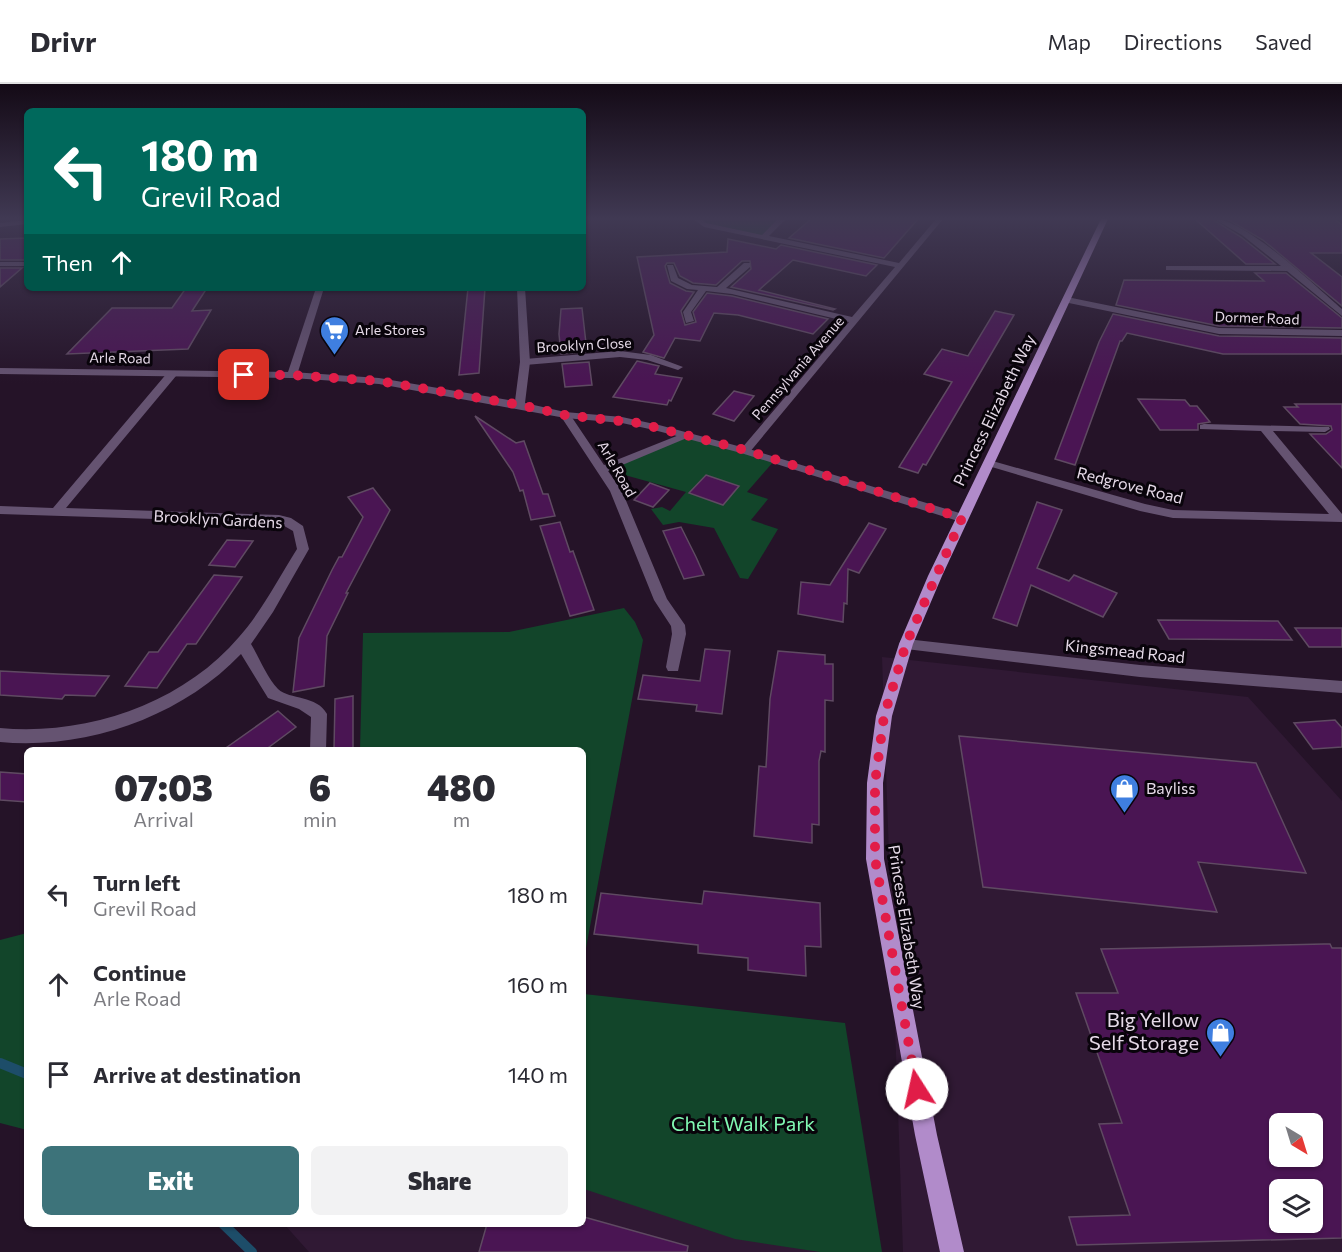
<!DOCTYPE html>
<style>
:root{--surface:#fff;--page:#f2f2f3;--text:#2b2b33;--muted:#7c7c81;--line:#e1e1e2;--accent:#3d737a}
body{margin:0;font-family:Commissioner,sans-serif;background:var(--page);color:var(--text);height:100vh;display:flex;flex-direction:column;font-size:22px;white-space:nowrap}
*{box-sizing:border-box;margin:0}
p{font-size:20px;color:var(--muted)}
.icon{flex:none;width:33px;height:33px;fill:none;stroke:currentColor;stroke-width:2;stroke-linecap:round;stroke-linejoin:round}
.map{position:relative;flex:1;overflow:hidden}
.side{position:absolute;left:24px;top:663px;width:562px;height:480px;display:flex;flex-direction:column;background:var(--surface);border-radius:9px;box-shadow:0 2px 4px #0004}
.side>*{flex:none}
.banner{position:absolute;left:24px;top:24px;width:562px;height:183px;border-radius:9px;box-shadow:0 2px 4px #0004;background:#00695c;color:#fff;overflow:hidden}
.needle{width:39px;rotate:142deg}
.buttons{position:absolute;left:1269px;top:1029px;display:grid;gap:12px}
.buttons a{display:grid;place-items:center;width:54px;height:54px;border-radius:9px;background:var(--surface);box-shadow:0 2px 4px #0004;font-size:30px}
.pin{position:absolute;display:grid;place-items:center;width:51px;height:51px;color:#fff;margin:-26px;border-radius:12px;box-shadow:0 3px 9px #0006}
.me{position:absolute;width:66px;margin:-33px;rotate:350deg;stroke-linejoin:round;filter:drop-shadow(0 0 4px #0008)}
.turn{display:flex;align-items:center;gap:21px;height:126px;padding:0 18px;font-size:27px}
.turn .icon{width:78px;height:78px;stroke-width:2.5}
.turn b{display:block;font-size:42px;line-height:51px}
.then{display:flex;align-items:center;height:57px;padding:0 18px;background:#0003;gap:12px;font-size:22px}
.eta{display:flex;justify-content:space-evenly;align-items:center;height:102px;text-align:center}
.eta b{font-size:36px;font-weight:800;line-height:42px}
.button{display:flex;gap:12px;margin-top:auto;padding:12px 18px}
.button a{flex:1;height:69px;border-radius:9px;background:var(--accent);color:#fff;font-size:24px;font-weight:800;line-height:69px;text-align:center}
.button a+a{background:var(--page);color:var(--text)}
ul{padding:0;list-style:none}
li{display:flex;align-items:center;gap:18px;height:90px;padding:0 18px}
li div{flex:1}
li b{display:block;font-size:22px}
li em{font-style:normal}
header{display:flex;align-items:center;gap:36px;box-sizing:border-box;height:84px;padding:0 30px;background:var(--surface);border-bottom:2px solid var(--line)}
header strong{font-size:28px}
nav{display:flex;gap:33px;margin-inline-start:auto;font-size:21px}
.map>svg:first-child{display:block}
.built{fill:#301934;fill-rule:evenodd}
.green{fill:#12452a}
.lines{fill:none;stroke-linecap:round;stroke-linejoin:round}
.stream{stroke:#1d4d69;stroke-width:10}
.building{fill:#4a1553;stroke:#5f4a62;stroke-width:1.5;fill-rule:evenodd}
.minor{fill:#655371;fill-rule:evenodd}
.tertiary{fill:#655371;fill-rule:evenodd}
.primary{fill:#b18bca;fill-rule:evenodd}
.route{stroke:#e11d48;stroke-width:10;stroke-dasharray:0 18}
.labels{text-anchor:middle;stroke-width:6;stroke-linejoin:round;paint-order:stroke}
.far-street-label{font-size:14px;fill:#e6dae8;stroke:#09040b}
.far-poi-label{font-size:14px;fill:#e6dae8;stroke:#09040b;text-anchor:start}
.street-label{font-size:16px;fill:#e6dae8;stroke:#09040b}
.poi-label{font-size:16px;fill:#e6dae8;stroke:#09040b;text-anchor:start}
.near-poi-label{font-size:20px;fill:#e6dae8;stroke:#09040b;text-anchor:end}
.near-park-label{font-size:20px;fill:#81f8b2;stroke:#09040b}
</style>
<header>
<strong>Drivr</strong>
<nav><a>Map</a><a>Directions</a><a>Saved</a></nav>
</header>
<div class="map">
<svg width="1342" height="1168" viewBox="0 0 1342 1168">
<rect width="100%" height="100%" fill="#251328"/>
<!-- built -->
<g class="built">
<path d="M882,573L1248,613L1342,717V1168H903ZM1280,1040H1312V1072H1280ZM1280,1106H1312V1138H1280Z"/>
<path d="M584,1089L864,1168H309L284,1140H584Z"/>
</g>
<!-- green -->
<g class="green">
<path d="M696,135H783L764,153L701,140Z"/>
<path d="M688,351L775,376L747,408L768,415L751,436L778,445L748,495L740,494L714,444L679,438L663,441L651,425L662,423L670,427L686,408L603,385Z"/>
<path d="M624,524L635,538L643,556L584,875V666H360L363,549L509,548Z"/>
<path d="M27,849V1046L0,1039V856Z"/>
<path d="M584,910L845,939L882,1168H820L735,1155L584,1105Z"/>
</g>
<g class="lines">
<!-- stream -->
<g class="stream">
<path d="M0,979L27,990"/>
<path d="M223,1140L252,1168"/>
</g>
</g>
<!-- building -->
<g class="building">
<path d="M811,135H918L884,174L789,154Z"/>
<path d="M1195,135H1212L1241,153L1275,180H1246Z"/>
<path d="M1227,135H1334L1342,141V169H1311L1342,193V222L1263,156Z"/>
<path d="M27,154V176H0V155Z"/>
<path d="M728,155L776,165L781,161L877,181L866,192L793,176L759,206L835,225L833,226L731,203L751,185L750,177H742L716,201L693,199L680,192L674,179H667L665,182L670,199L686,207L694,208L681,227L685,241L696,238L693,228L707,209L732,212L828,235L813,250L738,231L714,229L700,257L675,254L664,274L643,268L654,251L637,173L727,168Z"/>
<path d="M0,184H22L0,203Z"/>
<path d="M1255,189H1286L1342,234V244L1219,242L1116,221L1124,196L1264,197Z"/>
<path d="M186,204H207L192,227L211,226L188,265L67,270L112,224H172Z"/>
<path d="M468,204H485L479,289L459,291Z"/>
<path d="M582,224L587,268L561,270L559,250L561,225Z"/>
<path d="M995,227L1014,231L926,381L923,380L918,389L899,383L952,298L924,290L942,265L968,272Z"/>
<path d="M1113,230L1219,252L1342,254V270H1223L1127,249L1122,257H1120L1075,381L1055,375L1099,258Z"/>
<path d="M637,277L659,282L655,290L682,294L671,317L669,316L667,321L613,313Z"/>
<path d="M589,278L592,301L565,303L562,280Z"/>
<path d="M734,307L754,312L734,337L713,330Z"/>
<path d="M1138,315L1185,316L1190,322H1197L1210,338L1198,340V346H1160Z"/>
<path d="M1295,320H1342V384L1310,350H1326L1332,346L1331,342L1300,340L1284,323H1298Z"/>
<path d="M475,332L516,359L524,357L543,410H548L555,432L531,436L523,406L520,407L513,388Z"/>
<path d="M706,391L739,402L723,421L689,409Z"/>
<path d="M650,399L669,406L653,423L634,416Z"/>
<path d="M373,404L390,426L346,509H348L327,552L324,602L293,608L299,554L332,486L339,473H342L363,433L348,413Z"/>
<path d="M1037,418L1062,426L1037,484L1069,497L1074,491L1117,509L1103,533L1031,501L1017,542L993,534Z"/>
<path d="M560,438L570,468L573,467L594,526L570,532L540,442Z"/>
<path d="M869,439L886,445L859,489L848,485L847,520L844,519L843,538L798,530L801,498L830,501Z"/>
<path d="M681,443L696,473L704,491L684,495L663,447Z"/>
<path d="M227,456L253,457L235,483L209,481Z"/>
<path d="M214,491L242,493L196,560H187L157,604L125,602L149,568H158Z"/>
<path d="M1158,536L1278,537L1292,556L1169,555Z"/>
<path d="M1295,544H1342V563H1309Z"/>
<path d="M705,565L730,567L722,630L696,627L697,621L638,615L643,591L700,597Z"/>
<path d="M778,567L825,571V580H833V617L825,616V668L821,667L819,677V741L812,740V759L754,752L759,682L766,683L770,615Z"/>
<path d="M0,587L58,590L109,592L95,612L65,611L62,615L0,611Z"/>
<path d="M353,612V666H334L335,615Z"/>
<path d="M278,627L296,643L265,666H223Z"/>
<path d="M1335,636L1342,644V663L1313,665L1294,639Z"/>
<path d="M959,652L1256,679L1306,789L1198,778L1217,828L983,803Z"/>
<path d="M0,688L27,690V718L0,716Z"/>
<path d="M704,807L820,819L821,863L805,862L806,892L748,886V874L698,869V861L594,850L601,809L702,820Z"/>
<path d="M1324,860H1330L1332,864H1342V1154L1077,1161L1069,1133L1130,1131L1099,1040L1122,1039L1076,909H1118L1101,865ZM1280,1040H1312V1072H1280ZM1280,1106H1312V1138H1280Z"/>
<path d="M584,1133L688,1162L687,1168H479L487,1140H584Z"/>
</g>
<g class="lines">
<!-- minor -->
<g class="minor">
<path d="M693,135H701L706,139L762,151L778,135H786L769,152L899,179L936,135H943L749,369H741V365L849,238L732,210L706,207L691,228L694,237L686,239L683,228L698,206L687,205L671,197L667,181H673L678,194L692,201L717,203L744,179H750V183L726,204L852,233L895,183L704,143Z"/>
<path d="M1214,135C1246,135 1315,202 1342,225V232L1287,187L1166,186V182H1281L1242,151Z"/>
<path d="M27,136V140L0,143V139Z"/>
<rect x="0" y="178" width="27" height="4"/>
<path d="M316,204H324L297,291L288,293L287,291Z"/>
<path d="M1067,213L1219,244L1342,246V252L1219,250L1064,218V214Z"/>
<path d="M620,267L651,271L683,283L678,286L647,276L620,273L525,281L520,278L525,275Z"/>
<path d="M172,287L177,290L176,292L66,424L279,431L291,434L303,442L309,465L273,528L251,560C259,573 267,594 278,605C290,616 317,611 327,630L326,666H310L311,633L299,625L268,614L241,570C181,633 86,666 0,658V644C86,652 182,620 239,553C262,527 278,495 297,465L293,447L279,439L0,430V422L53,424L168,288Z"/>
<path d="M565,328L569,329L604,381L684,349L688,348L694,351L608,387L622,407L667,515L685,541L686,550L678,587H668L666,583L672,550L671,542L654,516L610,407L560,331Z"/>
<path d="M1204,340L1329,343L1330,345L1325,348L1273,347L1342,430V438L1173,434L1140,427L985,381L983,379L989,376L1145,420L1173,426L1329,430L1261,347L1200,345V341Z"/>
<path d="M906,555L1140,581L1342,597V609L1140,593L906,565L901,564L899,560L901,556Z"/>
</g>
<!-- tertiary -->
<path class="tertiary" d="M517,204H525L530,278L525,319L565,328L622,333L659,341L749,365L966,431L968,434L962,438L958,437L741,369L654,346L622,339L565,334L379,300L292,294L0,290V284L292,288L379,294L515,317L520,278Z"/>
<!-- primary -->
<path class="primary" d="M1101,135H1108L942,492L913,560L892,632L883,699L884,775L937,1051L964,1168H940L915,1051L866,775L867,699L876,632L899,560L928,492Z"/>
</g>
<!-- sky -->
<linearGradient id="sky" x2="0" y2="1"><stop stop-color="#140a16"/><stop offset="0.45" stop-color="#403953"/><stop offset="1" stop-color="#403953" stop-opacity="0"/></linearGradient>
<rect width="1342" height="299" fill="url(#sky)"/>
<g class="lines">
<!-- route -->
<path class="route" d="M244,291H292L379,297L520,321L565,331L638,339L745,366L962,434L906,560L884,632L875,699V775L917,1005"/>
</g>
<!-- icons -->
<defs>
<symbol id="supermarket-pin" viewBox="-11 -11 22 30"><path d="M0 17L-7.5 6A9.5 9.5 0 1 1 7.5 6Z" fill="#3f7fe0" stroke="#09040b"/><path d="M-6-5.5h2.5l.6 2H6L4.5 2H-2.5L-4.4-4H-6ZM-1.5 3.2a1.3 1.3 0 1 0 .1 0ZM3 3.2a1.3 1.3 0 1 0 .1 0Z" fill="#fff"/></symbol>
<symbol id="shop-pin" viewBox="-11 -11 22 30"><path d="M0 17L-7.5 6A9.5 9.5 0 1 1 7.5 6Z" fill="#3f7fe0" stroke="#09040b"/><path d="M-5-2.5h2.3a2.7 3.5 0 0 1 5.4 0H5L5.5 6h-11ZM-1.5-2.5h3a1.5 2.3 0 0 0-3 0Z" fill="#fff"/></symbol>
</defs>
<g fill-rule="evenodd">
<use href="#supermarket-pin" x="318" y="230" width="33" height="45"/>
<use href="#shop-pin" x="1108" y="688" width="33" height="45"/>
<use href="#shop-pin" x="1204" y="932" width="33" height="45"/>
</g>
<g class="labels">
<!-- far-street labels -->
<g class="far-street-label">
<text transform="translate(1257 234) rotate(2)" y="5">Dormer Road</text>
<text transform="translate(584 261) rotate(-3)" y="5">Brooklyn Close</text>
<text transform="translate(120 274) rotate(1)" y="5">Arle Road</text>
<text transform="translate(798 284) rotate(-49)" y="5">Pennsylvania Avenue</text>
<text transform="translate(617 385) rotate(60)" y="5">Arle Road</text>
</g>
<!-- far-poi labels -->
<g class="far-poi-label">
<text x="355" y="251">Arle Stores</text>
</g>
<!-- street labels -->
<g class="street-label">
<text transform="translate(994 326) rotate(-64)" y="6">Princess Elizabeth Way</text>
<text transform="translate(1130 401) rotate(14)" y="6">Redgrove Road</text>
<text transform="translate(218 435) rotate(3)" y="6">Brooklyn Gardens</text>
<text transform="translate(1125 567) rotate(6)" y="6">Kingsmead Road</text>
<text transform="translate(907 843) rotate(81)" y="6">Princess Elizabeth Way</text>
</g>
<!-- poi labels -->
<g class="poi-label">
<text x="1146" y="710">Bayliss</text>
</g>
<!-- near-poi labels -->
<g class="near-poi-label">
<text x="1199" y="943">Big Yellow<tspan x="1199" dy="23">Self Storage</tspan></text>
</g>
<!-- near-park labels -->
<g class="near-park-label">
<text x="743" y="1047">Chelt Walk Park</text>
</g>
</g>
</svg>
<div class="buttons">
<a><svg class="needle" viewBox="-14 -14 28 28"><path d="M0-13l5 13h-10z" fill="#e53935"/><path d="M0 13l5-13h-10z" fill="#7c7c81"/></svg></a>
<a><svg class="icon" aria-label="layers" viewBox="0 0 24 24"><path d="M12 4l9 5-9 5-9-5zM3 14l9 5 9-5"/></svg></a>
</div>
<div class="pin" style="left:244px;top:291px;background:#d93025"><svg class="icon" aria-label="arrive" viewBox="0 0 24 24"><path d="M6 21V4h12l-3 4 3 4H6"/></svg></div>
<svg class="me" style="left:917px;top:1005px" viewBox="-20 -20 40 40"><circle r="19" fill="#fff"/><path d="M0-13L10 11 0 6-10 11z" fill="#e11d48"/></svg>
<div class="banner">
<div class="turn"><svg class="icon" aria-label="left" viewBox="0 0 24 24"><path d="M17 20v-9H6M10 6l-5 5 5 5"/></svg><div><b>180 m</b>Grevil Road</div></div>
<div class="then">Then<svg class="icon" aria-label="ahead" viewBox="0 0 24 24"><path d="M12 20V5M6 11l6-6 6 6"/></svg></div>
</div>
<section class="side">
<div class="eta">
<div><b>07:03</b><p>Arrival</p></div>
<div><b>6</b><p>min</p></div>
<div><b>480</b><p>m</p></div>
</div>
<ul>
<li><svg class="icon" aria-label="left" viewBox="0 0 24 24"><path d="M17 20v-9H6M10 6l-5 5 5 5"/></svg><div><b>Turn left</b><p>Grevil Road</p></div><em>180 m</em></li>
<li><svg class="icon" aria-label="ahead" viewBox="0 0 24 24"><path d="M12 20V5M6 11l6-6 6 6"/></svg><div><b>Continue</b><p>Arle Road</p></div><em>160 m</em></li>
<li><svg class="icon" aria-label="arrive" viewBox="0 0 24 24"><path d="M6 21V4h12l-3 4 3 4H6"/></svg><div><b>Arrive at destination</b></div><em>140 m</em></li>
</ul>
<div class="button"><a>Exit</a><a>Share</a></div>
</section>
</div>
